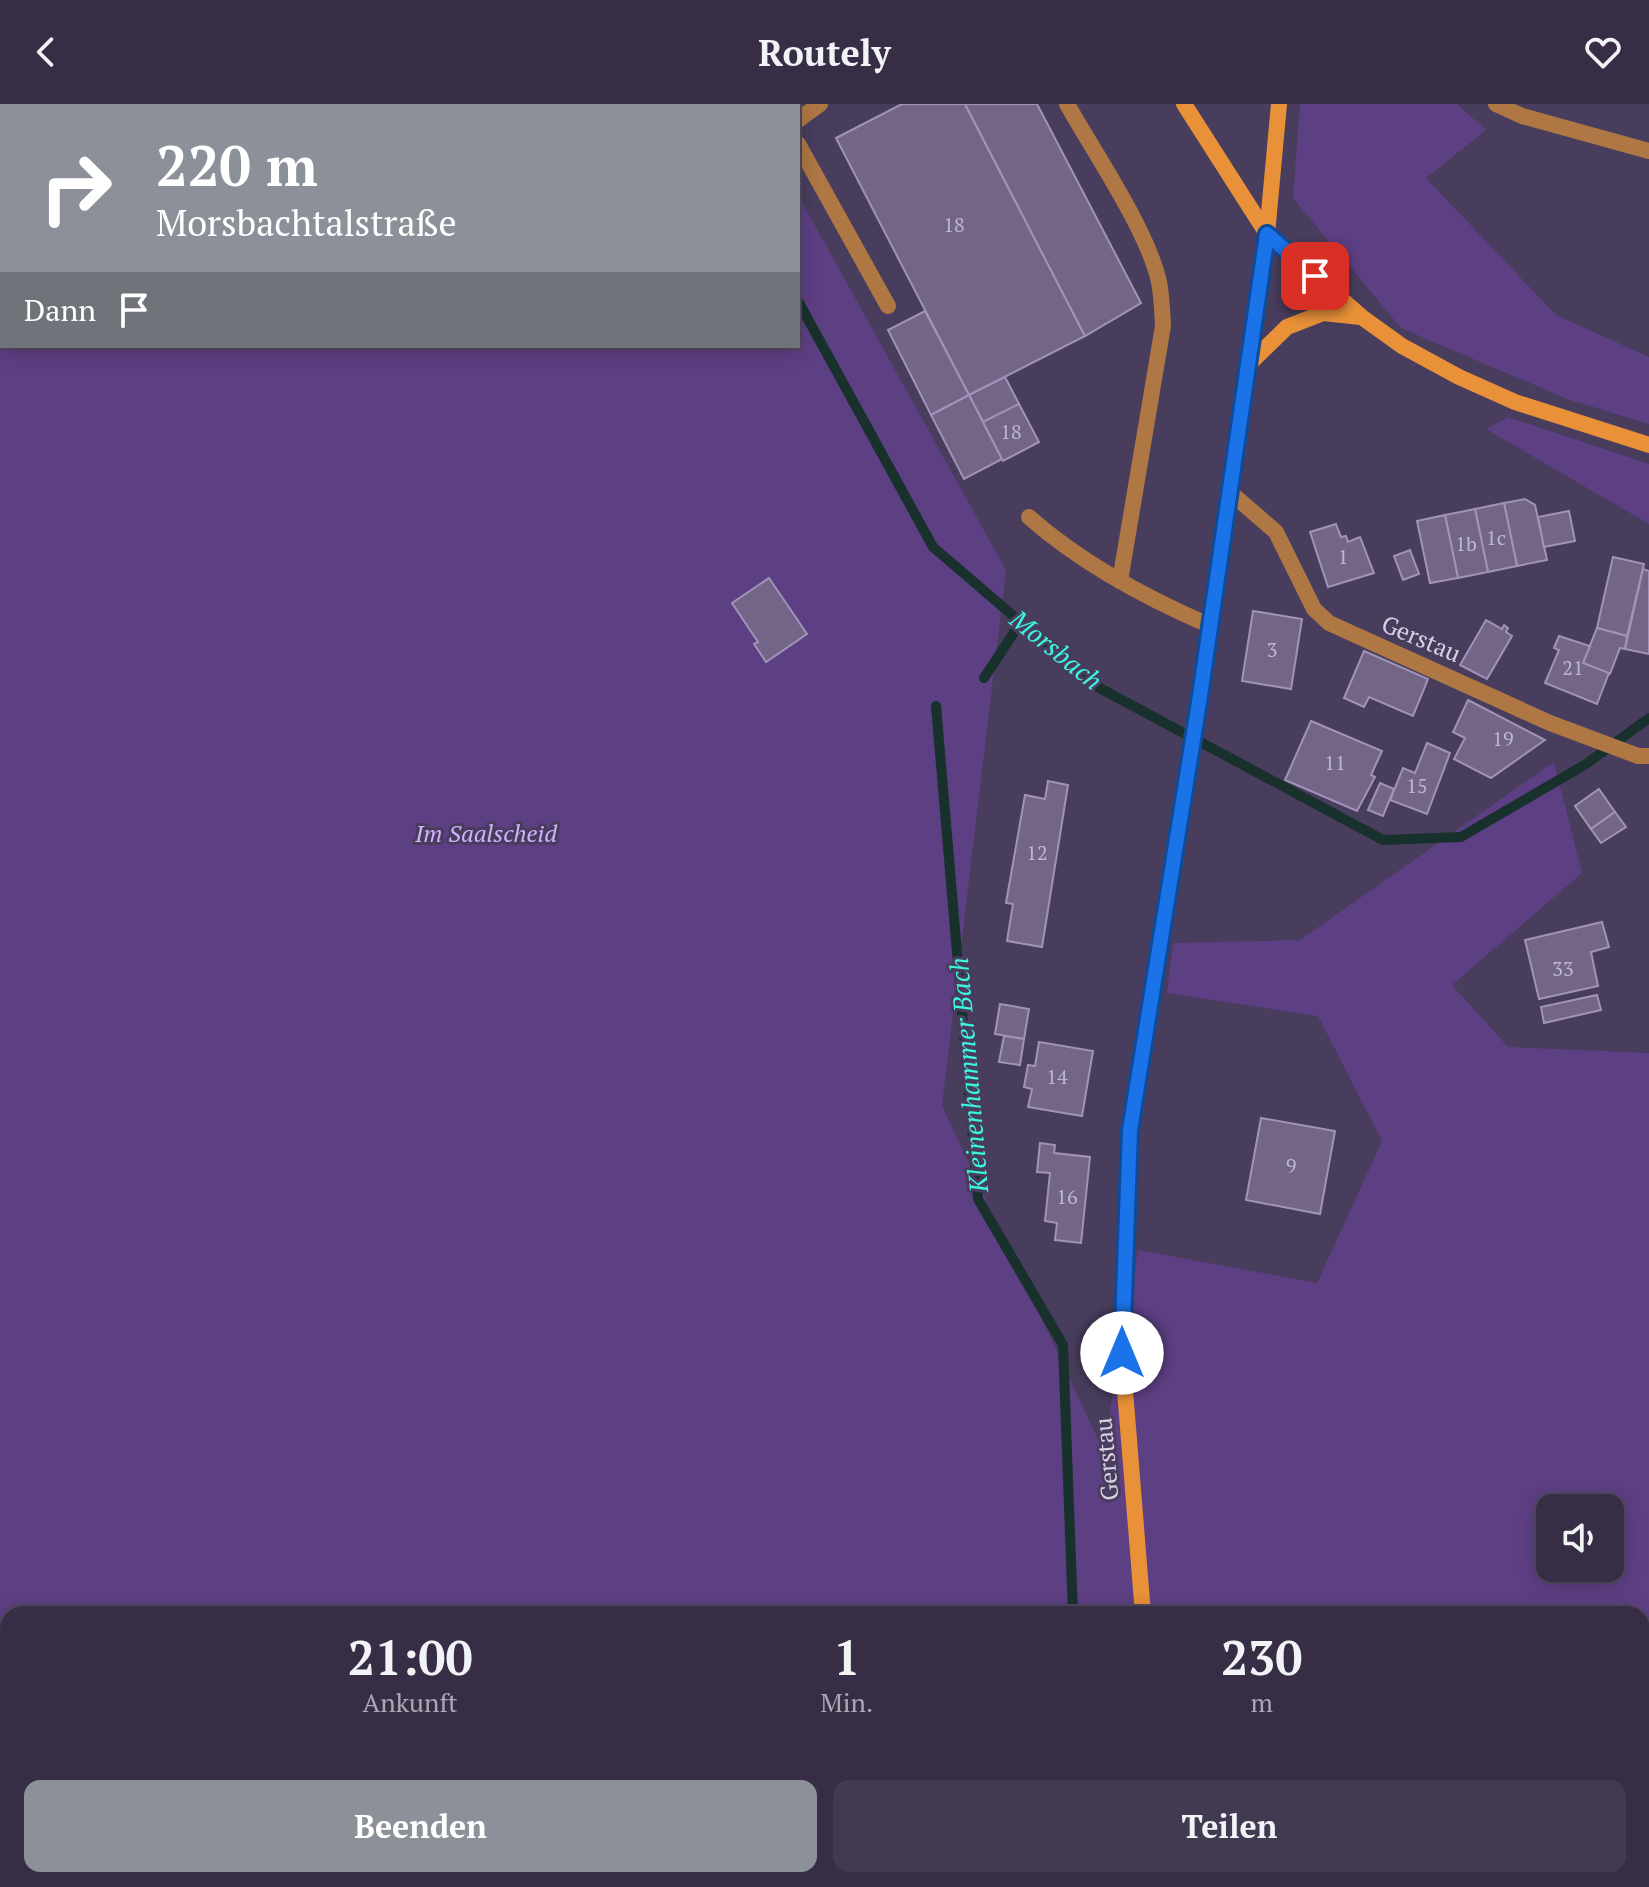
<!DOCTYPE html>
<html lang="de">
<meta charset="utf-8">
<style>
:root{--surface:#372e46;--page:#423a51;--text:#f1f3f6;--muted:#aaa8b3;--line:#514a5f;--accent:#8c9099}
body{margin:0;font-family:"PT Serif",serif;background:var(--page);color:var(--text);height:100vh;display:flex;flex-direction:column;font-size:30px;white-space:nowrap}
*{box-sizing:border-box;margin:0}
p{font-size:26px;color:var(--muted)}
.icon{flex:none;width:44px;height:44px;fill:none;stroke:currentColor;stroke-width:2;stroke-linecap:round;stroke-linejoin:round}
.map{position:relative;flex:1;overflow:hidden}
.panel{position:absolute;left:0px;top:1502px;width:1650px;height:282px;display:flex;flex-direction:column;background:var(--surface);border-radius:24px 24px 0 0;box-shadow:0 4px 20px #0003,0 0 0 2px var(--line)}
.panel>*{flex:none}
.hud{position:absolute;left:0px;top:0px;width:800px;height:244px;box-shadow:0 4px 20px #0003,0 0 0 2px var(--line);background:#8c9099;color:#fff;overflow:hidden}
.fabs{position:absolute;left:1536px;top:1390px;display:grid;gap:16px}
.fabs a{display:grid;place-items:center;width:88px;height:88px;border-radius:16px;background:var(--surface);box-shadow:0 4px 20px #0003,0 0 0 2px var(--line);font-size:40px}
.pin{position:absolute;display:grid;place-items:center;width:68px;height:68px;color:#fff;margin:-34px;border-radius:16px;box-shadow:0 4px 12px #0006}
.me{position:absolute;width:88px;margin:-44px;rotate:0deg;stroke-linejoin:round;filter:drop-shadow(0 0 6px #0008)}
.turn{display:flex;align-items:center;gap:28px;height:168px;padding:0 24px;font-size:36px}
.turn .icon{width:104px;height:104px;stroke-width:2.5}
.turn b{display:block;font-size:56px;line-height:68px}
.then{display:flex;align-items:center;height:76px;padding:0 24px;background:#0003;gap:16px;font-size:30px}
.eta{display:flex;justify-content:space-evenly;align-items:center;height:136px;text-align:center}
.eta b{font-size:48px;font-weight:800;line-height:56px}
.button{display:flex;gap:16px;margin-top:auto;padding:16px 24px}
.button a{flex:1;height:92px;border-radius:16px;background:var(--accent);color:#fff;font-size:32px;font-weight:800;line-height:92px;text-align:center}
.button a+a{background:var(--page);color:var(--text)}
header{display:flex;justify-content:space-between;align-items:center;height:104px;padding:0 24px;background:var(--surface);font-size:36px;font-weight:800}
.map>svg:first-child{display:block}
.green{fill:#5d3f83;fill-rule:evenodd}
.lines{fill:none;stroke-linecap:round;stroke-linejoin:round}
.stream{stroke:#19312d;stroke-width:10}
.building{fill:#726588;stroke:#a193b8;stroke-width:2}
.lane{stroke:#ae7744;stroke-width:16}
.street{stroke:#ae7744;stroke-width:16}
.secondary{stroke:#e89138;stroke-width:16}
.route-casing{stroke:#114b97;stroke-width:20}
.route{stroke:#1a73e8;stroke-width:14}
.labels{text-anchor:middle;stroke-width:6;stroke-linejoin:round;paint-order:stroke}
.number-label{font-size:20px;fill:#beb6cd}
.street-label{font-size:24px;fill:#d8d1e4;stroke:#493d5d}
.park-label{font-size:24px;font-style:italic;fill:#cfb1fd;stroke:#493d5d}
.water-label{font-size:26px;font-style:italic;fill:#3bf7df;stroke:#493d5d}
</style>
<header><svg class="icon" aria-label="back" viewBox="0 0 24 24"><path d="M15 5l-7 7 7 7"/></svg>Routely<svg class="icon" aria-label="heart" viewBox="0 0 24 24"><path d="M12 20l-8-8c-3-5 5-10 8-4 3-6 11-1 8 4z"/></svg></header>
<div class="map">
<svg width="1649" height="1783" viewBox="0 0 1649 1783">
<rect width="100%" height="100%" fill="#493d5d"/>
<!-- green -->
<g class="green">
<path d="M0,0H747L2,2V242H798V91L1006,466L942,1002L1103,1346L1138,1146L1317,1179L1382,1037L1318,912L1167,889L1173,839L1300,836L1554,658L1582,769L1452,881L1508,943L1649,949V1783H0ZM1550,1404H1610V1464H1550ZM8,1510H1642V1776H8Z"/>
<path d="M1300,0H1457L1486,26L1426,74L1556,211L1649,253V320L1567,295L1401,224L1293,94Z"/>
<path d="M1508,313L1649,360V420L1486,325Z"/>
</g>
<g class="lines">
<!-- stream -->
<g class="stream">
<path d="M690,0L691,2"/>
<path d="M798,197L933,443L1094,581L1383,736L1461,733L1586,660L1649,614"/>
<path d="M984,574L1021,518"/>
<path d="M936,602L978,1095L1063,1241L1073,1510"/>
<path d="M1085,1783L1087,1776"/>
</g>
</g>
<!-- building -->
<g class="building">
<path d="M902,0H965L1085,232L969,291L836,34Z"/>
<path d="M965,0H1037L1141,199L1085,232Z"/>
<path d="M925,207L969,291L931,311L888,226Z"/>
<path d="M1005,273L1019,300L983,318L969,291Z"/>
<path d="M969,291L1002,355L964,375L931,311Z"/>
<path d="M1019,300L1039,338L1003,357L983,318Z"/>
<path d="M1525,395L1535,401L1547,456L1517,462L1504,399Z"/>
<path d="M1504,399L1517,462L1488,468L1475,405Z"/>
<path d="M1475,405L1488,468L1458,474L1445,411Z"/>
<path d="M1569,407L1575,437L1544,443L1538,413Z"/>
<path d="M1445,411L1458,474L1430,479L1417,417Z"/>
<path d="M1336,420L1341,433L1346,432L1348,438L1360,433L1374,469L1328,483L1310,428Z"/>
<path d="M1410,446L1419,470L1403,476L1394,452Z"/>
<path d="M1613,453L1644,460L1627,532L1597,524Z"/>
<path d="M1643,465L1649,467V550L1625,545Z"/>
<path d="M769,474L807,530L766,558L754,540L758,538L732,499Z"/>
<path d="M1253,507L1302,515L1291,585L1242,577Z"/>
<path d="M1486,516L1502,525L1504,521L1508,524L1506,528L1512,532L1487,575L1460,561Z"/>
<path d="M1597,524L1627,532L1625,545L1620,544L1610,570L1583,559Z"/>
<path d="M1559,532L1590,542L1583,559L1609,569L1597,600L1545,579L1559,546L1554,544Z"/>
<path d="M1364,547L1428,575L1413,612L1369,593L1364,603L1344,594Z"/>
<path d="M1468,596L1545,636L1491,674L1454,655L1465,634L1453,628Z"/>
<path d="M1311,617L1382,647L1371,671L1375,673L1357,707L1285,676Z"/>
<path d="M1427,639L1450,649L1427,710L1390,696L1403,664L1415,669Z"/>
<path d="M1048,677L1068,681L1042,843L1007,837L1013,800L1006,799L1025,691L1045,695Z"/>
<path d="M1380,679L1394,685L1383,712L1368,706Z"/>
<path d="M1599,685L1615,708L1591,725L1575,702Z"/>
<path d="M1615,708L1626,723L1601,739L1591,725Z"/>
<path d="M1602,818L1609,843L1591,848L1598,882L1539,895L1525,836Z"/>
<path d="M1597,891L1601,906L1544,919L1541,903Z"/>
<path d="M1000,900L1029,905L1024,935L995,930Z"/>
<path d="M1004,932L1024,935L1020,961L999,958Z"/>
<path d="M1039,938L1093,947L1082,1012L1028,1003L1032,985L1024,983L1028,961L1035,962Z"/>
<path d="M1261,1014L1335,1027L1320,1110L1246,1096Z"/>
<path d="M1040,1039L1055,1041L1054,1049L1090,1053L1081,1139L1055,1136L1057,1119L1045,1117L1050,1069L1037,1068Z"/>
</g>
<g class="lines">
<!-- lane -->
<g class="lane">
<path d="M1067,0C1094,48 1148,127 1159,178C1162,193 1162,208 1163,222L1120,477"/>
<path d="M798,16L820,0"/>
<path d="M798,40L888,202"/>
<path d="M1029,413C1082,460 1146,494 1211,522"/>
</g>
<!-- street -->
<g class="street">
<path d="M1496,0L1522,12L1649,47"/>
<path d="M1231,389L1276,428L1314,505L1329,519L1550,619L1638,652H1649"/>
</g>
<!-- secondary -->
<g class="secondary">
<path d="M1184,0L1267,130L1363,214L1402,242L1459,273L1515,298L1649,341"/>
<path d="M1249,260L1287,223L1323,209L1361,213"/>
<path d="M1143,1510L1122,1249L1130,1026L1231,389L1267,130L1279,0"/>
<path d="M1157,1776V1783"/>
</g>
</g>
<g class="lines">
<defs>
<path id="route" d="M1122,1249L1130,1026L1200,592L1267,130L1315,172"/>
</defs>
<!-- route casing -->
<use href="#route" class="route-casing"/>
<!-- route -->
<use href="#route" class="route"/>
</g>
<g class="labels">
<!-- number labels -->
<g class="number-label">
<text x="954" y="128">18</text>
<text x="1011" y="335">18</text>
<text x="1496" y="441">1c</text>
<text x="1466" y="447">1b</text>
<text x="1343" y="460">1</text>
<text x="1272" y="553">3</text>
<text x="1573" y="571">21</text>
<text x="1503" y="642">19</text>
<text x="1335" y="666">11</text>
<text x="1417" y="689">15</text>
<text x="1037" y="756">12</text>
<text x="1563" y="872">33</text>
<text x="1057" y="980">14</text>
<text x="1291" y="1069">9</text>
<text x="1067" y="1100">16</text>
</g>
<!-- street labels -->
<g class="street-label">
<text transform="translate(1421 535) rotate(23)" y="8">Gerstau</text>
<text transform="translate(1107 1355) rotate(-95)" y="8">Gerstau</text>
</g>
<!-- park labels -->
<g class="park-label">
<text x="486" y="738">Im Saalscheid</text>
</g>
<!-- water labels -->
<g class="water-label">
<text transform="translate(1056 546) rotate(39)" y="9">Morsbach</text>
<text transform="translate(969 971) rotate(-95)" y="9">Kleinenhammer Bach</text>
</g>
</g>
</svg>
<div class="fabs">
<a><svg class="icon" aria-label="sound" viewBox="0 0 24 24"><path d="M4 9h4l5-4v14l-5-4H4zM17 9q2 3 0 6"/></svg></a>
</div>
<div class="pin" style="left:1315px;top:172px;background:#d93025"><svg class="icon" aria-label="arrive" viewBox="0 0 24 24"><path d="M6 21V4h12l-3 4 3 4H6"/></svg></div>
<svg class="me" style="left:1122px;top:1249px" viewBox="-20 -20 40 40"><circle r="19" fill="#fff"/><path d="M0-13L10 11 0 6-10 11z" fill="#1a73e8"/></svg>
<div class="hud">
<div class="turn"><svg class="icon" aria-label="right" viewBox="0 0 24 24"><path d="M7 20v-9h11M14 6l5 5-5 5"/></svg><div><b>220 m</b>Morsbachtalstraße</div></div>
<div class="then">Dann<svg class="icon" aria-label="arrive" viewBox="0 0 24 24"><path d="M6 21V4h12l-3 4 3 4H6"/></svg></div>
</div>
<section class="panel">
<div class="eta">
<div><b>21:00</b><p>Ankunft</p></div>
<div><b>1</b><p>Min.</p></div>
<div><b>230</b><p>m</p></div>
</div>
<div class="button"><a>Beenden</a><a>Teilen</a></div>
</section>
</div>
